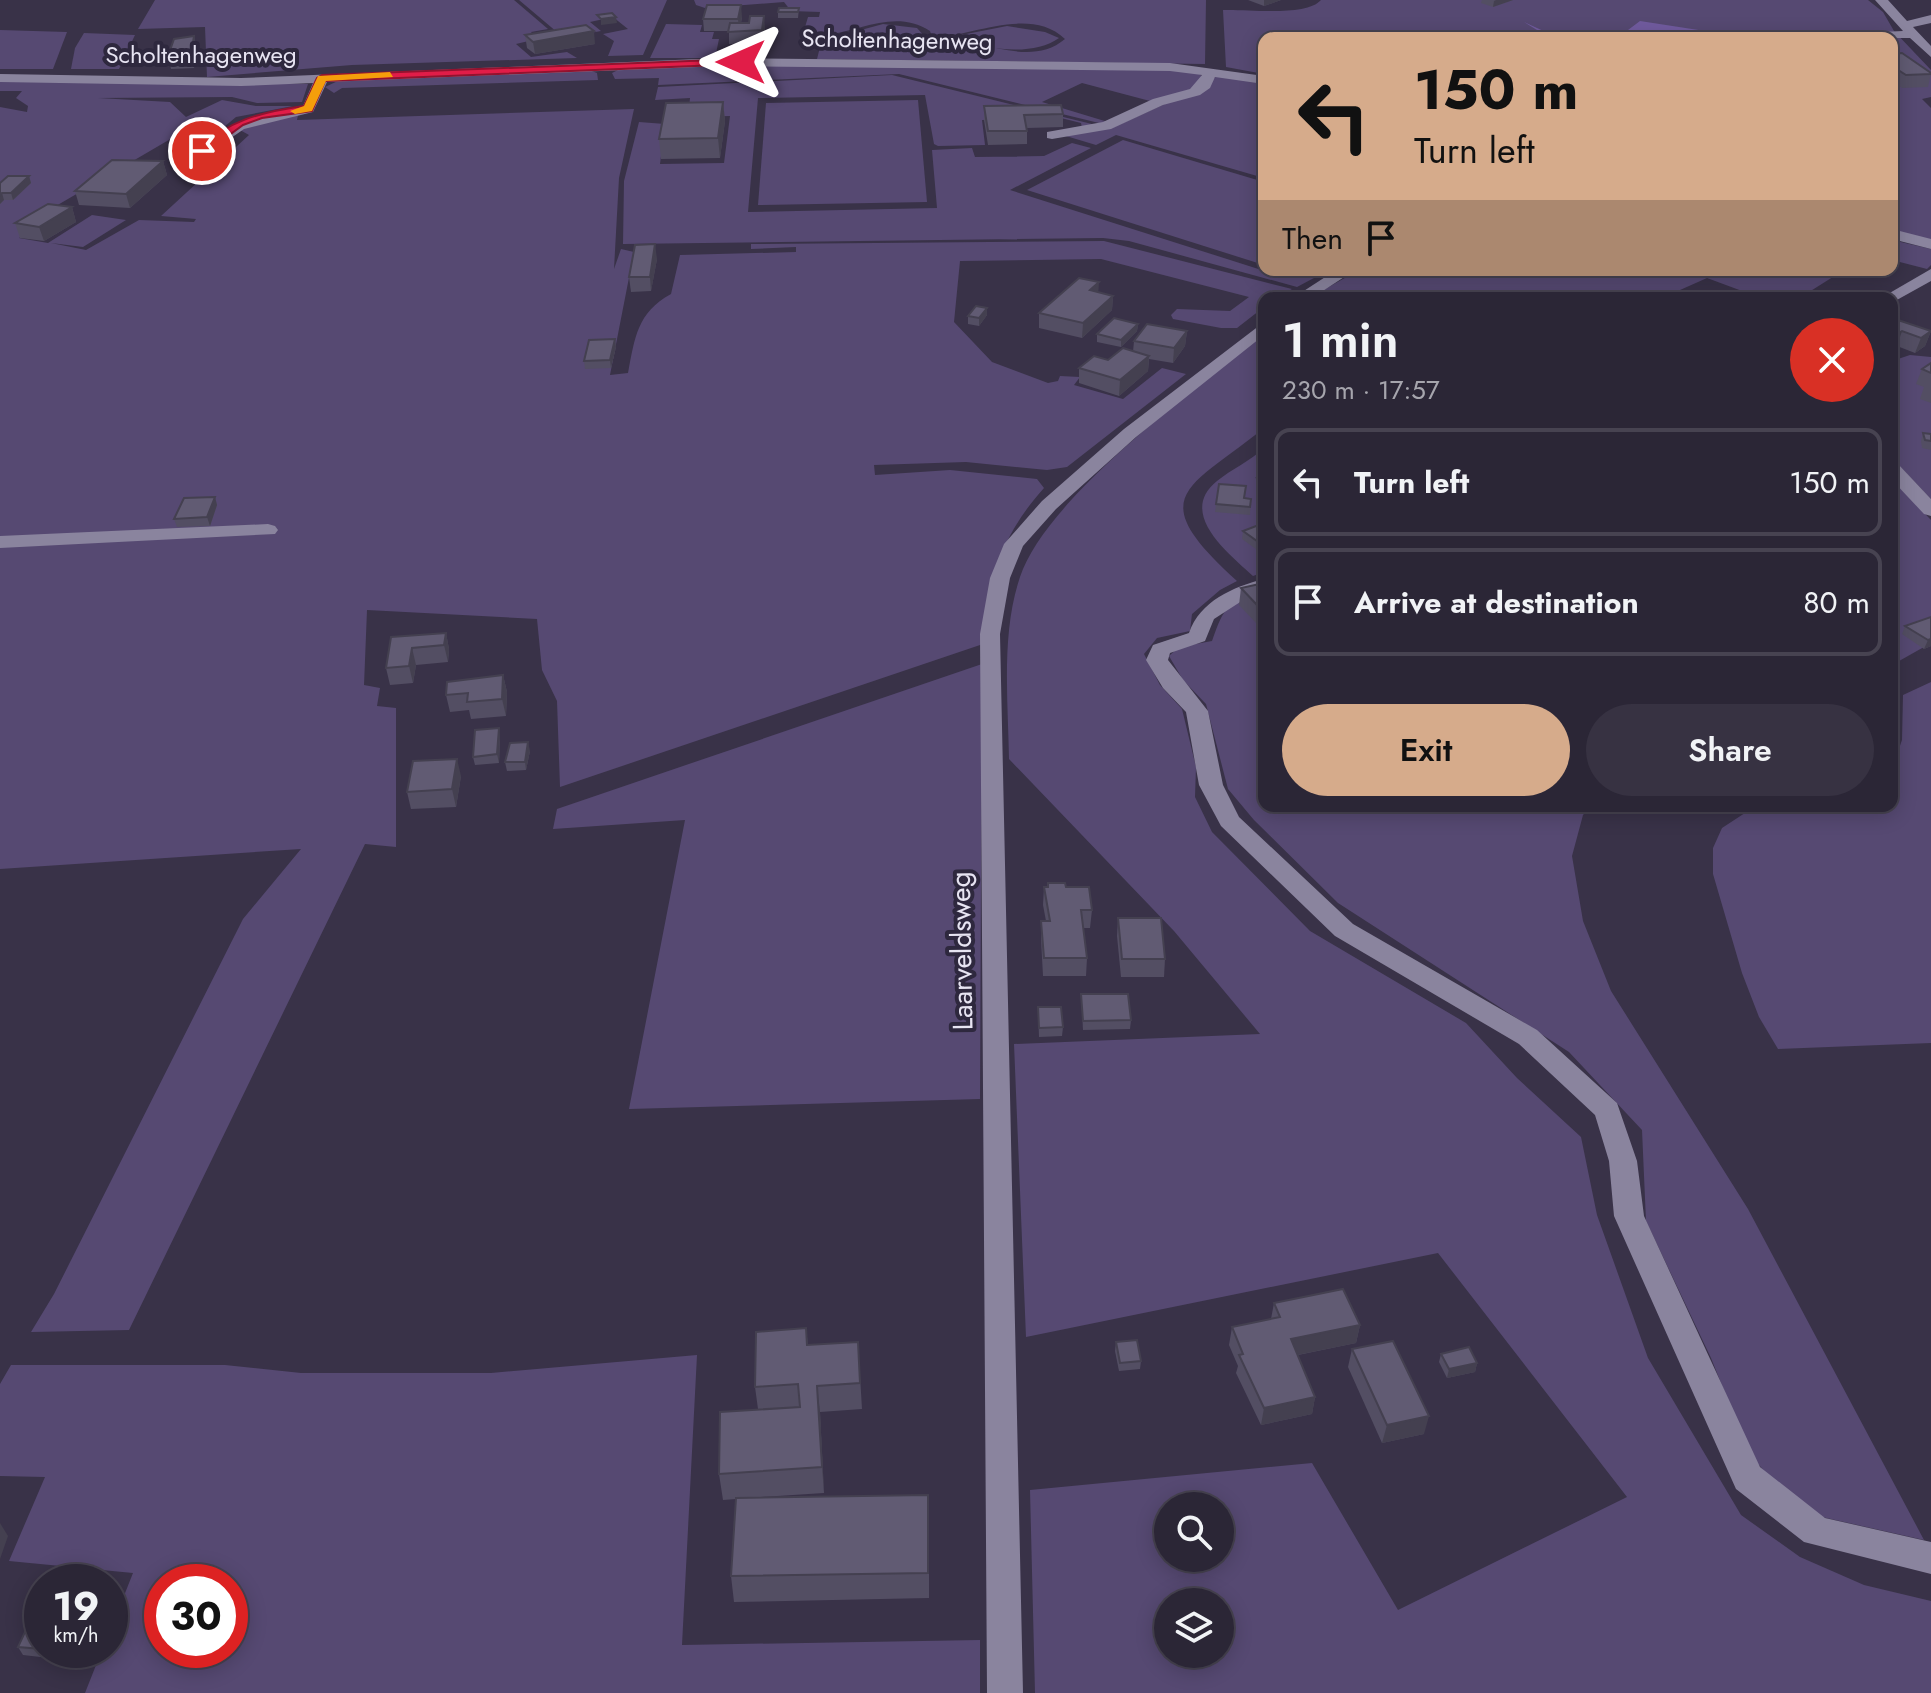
<!DOCTYPE html>
<meta charset="utf-8">
<style>
:root{--surface:#2b2636;--page:#373242;--text:#f1f3f6;--muted:#a6a5ad;--line:#474351;--accent:#d6ab8b}
body{margin:0;font-family:Jost,sans-serif;background:var(--page);color:var(--text);height:100vh;display:flex;flex-direction:column;font-size:30px;white-space:nowrap}
*{box-sizing:border-box;margin:0}
p{font-size:26px;color:var(--muted)}
.icon{flex:none;width:44px;height:44px;fill:none;stroke:currentColor;stroke-width:2;stroke-linecap:round;stroke-linejoin:round}
.map{position:relative;flex:1;overflow:hidden}
.side{position:absolute;left:1258px;top:292px;width:640px;height:520px;display:flex;flex-direction:column;background:var(--surface);border-radius:16px;box-shadow:0 4px 20px #0003,0 0 0 2px var(--line)}
.side>*{flex:none}
.top-card{position:absolute;left:1258px;top:32px;width:640px;height:244px;border-radius:16px;box-shadow:0 4px 20px #0003,0 0 0 2px var(--line);background:#d6ab8b;color:#111;overflow:hidden}
.fabs{position:absolute;left:1154px;top:1492px;display:grid;gap:16px}
.fabs a{display:grid;place-items:center;width:80px;height:80px;border-radius:50%;background:var(--surface);box-shadow:0 4px 20px #0003,0 0 0 2px var(--line);font-size:40px}
.speed{position:absolute;left:24px;top:1564px;display:flex;gap:16px;font-size:40px;font-weight:700;text-align:center}
.speed>*{display:grid;place-content:center;width:104px;height:104px;border-radius:50%;background:var(--surface);box-shadow:0 4px 20px #0003,0 0 0 2px var(--line);line-height:1}
.speed small{font-size:20px;font-weight:400}
.speed .limit{border:12px solid #d22;background:#fff;color:#111}
.pin{position:absolute;display:grid;place-items:center;width:68px;height:68px;color:#fff;margin:-34px;border:4px solid #fff;border-radius:50%;box-shadow:0 2px 8px #0007}
.me{position:absolute;width:88px;margin:-44px;rotate:270deg;stroke-linejoin:round;filter:drop-shadow(0 0 6px #0008)}
.turn{display:flex;align-items:center;gap:28px;height:168px;padding:0 24px;font-size:36px}
.turn .icon{width:104px;height:104px;stroke-width:2.5}
.turn b{display:block;font-size:56px;line-height:68px}
.then{display:flex;align-items:center;height:76px;padding:0 24px;background:#0003;gap:16px;font-size:30px}
.round{display:grid;place-items:center;flex:none;width:84px;height:84px;border-radius:42px;background:var(--page)}
.head{display:flex;align-items:center;justify-content:space-between;height:136px;padding:0 24px}
h1{font-size:48px;font-weight:600;line-height:60px}
.primary-button{display:flex;gap:16px;margin-top:auto;padding:16px 24px}
.primary-button a{flex:1;height:92px;border-radius:48px;background:var(--accent);color:#111;font-size:32px;font-weight:600;line-height:92px;text-align:center}
.primary-button a+a{background:var(--page);color:var(--text)}
ul{padding:0;list-style:none}
li{display:flex;align-items:center;gap:24px;height:108px;margin:0 16px 12px;padding:0 8px;border:4px solid var(--line);border-radius:16px}
li div{flex:1}
li b{display:block;font-size:30px}
li em{font-style:normal}
.map>svg:first-child{display:block}
.green{fill:#564972;fill-rule:evenodd}
.water{fill:#715b9f}
.lines{fill:none;stroke-linecap:round;stroke-linejoin:round}
.minor{fill:#8a849e;fill-rule:evenodd}
.wall{fill:#534e63}
.shaded-wall{fill:#444050}
.building{fill:#615b73;stroke:#444050;stroke-width:2}
.route{fill:#e11d48;stroke:#92132f;stroke-width:2}
.slow{fill:#f59e0b}
.labels{text-anchor:middle;stroke-width:8;stroke-linejoin:round;paint-order:stroke}
.far-street-label{font-size:24px;fill:#e7e4f2;stroke:#2e283e}
.street-label{font-size:28px;fill:#e7e4f2;stroke:#2e283e}
</style>
<div class="map">
<svg width="1931" height="1693" viewBox="0 0 1931 1693">
<rect width="100%" height="100%" fill="#393248"/>
<!-- green -->
<g class="green">
<path d="M155,0H514L548,29L531,32L537,39L516,44L531,57L567,52L577,58L352,65L207,77L205,27L138,29Z"/>
<path d="M519,0H667L643,55L608,56L614,41L603,34L628,29L613,17L590,22L601,31L564,38Z"/>
<path d="M694,0H1206L1205,64L817,59L820,47H830L831,42L819,41V38C841,36 858,49 879,49C899,50 914,42 933,39C972,33 1027,71 1065,39C1029,5 969,38 932,37L930,31C897,9 861,30 827,35C818,36 813,34 803,34L808,17H819L820,12L791,11L784,2L705,8L696,5Z"/>
<path d="M1321,0H1868L1883,12L1894,31L1931,70V97L1922,99L1931,108V241L1892,232V38H1264V74L1226,67L1223,10C1249,9 1306,17 1321,0Z"/>
<path d="M666,24L702,25L700,32H714L712,39H719L715,58H650Z"/>
<path d="M883,24L917,28L925,37C899,57 866,45 839,36Z"/>
<path d="M1007,26L1045,32L1059,38C1033,57 982,50 956,36Z"/>
<path d="M0,30L67,32L53,69H0Z"/>
<path d="M84,33L135,35L119,69H71L75,48Z"/>
<path d="M742,64L1138,69L1197,72L1202,76L1194,89L1150,101L1082,83L1042,102L1108,122L1103,124L899,74L658,85L659,78L615,79L612,73L622,68Z"/>
<path d="M586,69L597,73L598,80L342,88L334,93L325,87L340,80Z"/>
<path d="M892,75L1096,125L1082,128L1081,123L1061,118L982,120L985,145L938,146L934,144L925,95L758,98L748,212L937,208L932,150L972,148L975,157L1044,156L1072,143L1091,148L1010,190L1271,273L1277,270H1329L1297,287L1129,241L1103,238L623,244L624,181L639,122L665,124L660,164L724,163L730,116L688,117L690,98L655,100L658,87Z"/>
<path d="M1217,75L1264,83V178L1116,135L1096,145L1066,136L1114,127L1167,103L1200,94Z"/>
<path d="M0,80L308,84L302,102L257,103L232,97L98,98L170,102L186,117L222,100L256,106H293L236,117L212,137L179,134L44,213L62,212L19,238L48,243L92,215L126,220L83,247L51,243L86,250L139,220L194,222L196,219L161,216L249,135L240,130L272,116L298,115L297,120L634,109L619,178L614,269L621,249L634,252L610,375L628,373C635,337 637,313 671,294L680,255L796,252V247L751,249V244L1104,241L1292,289L1276,298H1264V307L1237,328H1221L1173,319L1171,315L1177,309L1230,311L1249,297L1101,259L960,261L954,322L992,362L1048,383L1058,381L1060,376L1080,377L1074,385L1123,399L1162,368L1186,374L1067,467L1047,470L966,462L874,465L875,475L950,470L1037,479L1044,488C1003,533 985,584 983,644L560,787L557,701L542,670L537,619L367,610L364,685L380,688L377,706L396,708V847L365,844L129,1330L31,1332L54,1294L243,919L301,849L0,869V107L27,112L28,106L16,98L22,91H0Z"/>
<path d="M918,100L927,202L758,205L766,103Z"/>
<path d="M1123,140L1264,182V265L1027,190Z"/>
<path d="M1892,240L1931,249V265L1927,269L1892,260Z"/>
<path d="M1359,270H1844L1809,292L1829,298H1761L1707,278L1662,298H1309Z"/>
<path d="M1264,332V428C1187,490 1142,495 1237,581L1220,590L1192,614L1190,631L1157,638L1144,654L1160,685L1182,709L1196,767L1195,797L1212,832L1310,931L1466,1023L1517,1078L1581,1137L1597,1215L1648,1358L1741,1515L1800,1557L1864,1585L1931,1601V1693H1035L1030,1490L1312,1463L1398,1610L1627,1497L1438,1253L1026,1337L1014,1044L1260,1034L1174,931L1009,759C1008,700 1001,633 1020,577C1046,498 1198,387 1264,332ZM1168,1506H1220V1558H1168ZM1168,1602H1220V1654H1168Z"/>
<path d="M1910,355L1931,357V499L1892,458V361Z"/>
<path d="M1264,448V572L1253,576C1228,553 1177,513 1217,481C1232,469 1250,461 1264,448Z"/>
<path d="M1892,479L1931,520V643L1892,665Z"/>
<path d="M1264,589V806H1591L1583,815L1572,856L1583,921L1611,991L1748,1209L1924,1540L1822,1517L1785,1494L1750,1455L1711,1358L1646,1221L1642,1130L1569,1052L1338,903L1254,820L1228,789L1206,704L1183,680L1169,656L1179,647L1212,641C1225,605 1226,604 1264,589Z"/>
<path d="M982,664L980,1099L629,1109L685,820L553,829L557,809Z"/>
<path d="M1931,682V1043L1778,1049L1759,1017L1742,973L1713,874V848L1722,828L1748,811L1767,806H1892V769L1902,740L1903,695Z"/>
<path d="M697,1355L682,1645L980,1640V1693H85L102,1650H110V1631L133,1573L9,1561L45,1477L0,1476V1384L11,1365H225L301,1373H491ZM162,1582H230V1650H162Z"/>
</g>
<!-- water -->
<path class="water" d="M1640,21L1705,31L1644,37L1550,38L1524,22L1550,34L1585,37L1628,30Z"/>
<g class="lines">
<!-- minor -->
<g class="minor">
<path d="M1875,0H1888L1907,21L1931,15V23L1913,27L1931,46V57L1910,38H1832L1838,34L1903,31Z"/>
<path d="M723,58L1170,63L1264,76V84L1215,77L1210,88L1200,95L1163,105L1111,129L1052,139L1047,138V132L1103,122L1153,99L1190,89L1202,75L1170,71L723,66L327,82L313,112L244,129L182,172L175,168L177,165C219,129 248,114 303,106L313,83L241,86L0,82V74L241,78Z"/>
<path d="M1892,229L1931,239V249L1892,239Z"/>
<path d="M1931,269V281L1895,301L1881,298Z"/>
<path d="M1336,270H1355L1312,298H1293Z"/>
<path d="M1264,322V335L1136,437L1056,509L1023,546L1010,578L1000,634L1023,1693H987L980,634L990,578L1004,544L1042,501L1124,429Z"/>
<path d="M1892,463L1899,465L1931,499V516L1924,514L1892,480Z"/>
<path d="M268,524L275,526L278,530L275,534L0,548V536Z"/>
<path d="M1264,579V591L1251,595L1214,619L1205,641L1170,653L1168,660L1208,711L1223,785L1239,817L1353,924L1537,1030L1617,1103L1637,1161L1644,1216L1760,1467L1825,1518L1931,1542V1574L1804,1542L1736,1489L1614,1216L1609,1161L1595,1115L1519,1044L1335,936L1221,826L1199,785L1186,712L1163,688L1146,660L1153,645L1189,633C1200,601 1233,587 1264,579Z"/>
</g>
</g>
<!-- wall -->
<g class="wall">
<path d="M1248,0H1281L1264,6Z"/>
<path d="M1482,0H1513L1493,7L1481,3Z"/>
<path d="M799,8L798,18H778V12Z"/>
<path d="M742,17L741,23L765,28L763,43L729,44V31H704L703,19Z"/>
<path d="M525,35L595,44L535,54L527,48Z"/>
<path d="M194,36L197,49L194,68L171,69L168,56Z"/>
<path d="M945,42V48L927,49V43Z"/>
<path d="M1892,54L1931,73L1928,87L1902,88L1892,81Z"/>
<path d="M723,102L725,121L720,158L661,159L659,139Z"/>
<path d="M984,106L1063,114V127L1027,128V144L988,145L984,120Z"/>
<path d="M163,161L167,175L130,208L79,205L75,191Z"/>
<path d="M29,176L31,183L13,200H4L0,204V183Z"/>
<path d="M72,207L76,222L44,241L20,238L15,223Z"/>
<path d="M657,259L651,291L631,292L629,277Z"/>
<path d="M1099,292L1113,296L1112,310L1082,338L1039,328V313Z"/>
<path d="M987,308V315L979,326L968,324V316Z"/>
<path d="M1892,318L1931,331L1925,346L1915,353L1897,346L1892,349Z"/>
<path d="M1138,324L1137,331L1121,347L1097,342V334Z"/>
<path d="M1187,331L1185,346L1173,363L1149,359L1148,371L1119,396L1079,383V368L1133,352L1134,341Z"/>
<path d="M615,339L616,347L611,368L585,369L584,361Z"/>
<path d="M1931,363V403L1920,399L1924,387L1916,384L1922,369Z"/>
<path d="M1923,433L1931,434V450L1922,448L1921,441Z"/>
<path d="M1264,476V492L1256,486L1257,478Z"/>
<path d="M1219,484L1244,498L1251,499L1250,515L1215,512Z"/>
<path d="M215,497L217,505L210,526L177,527L174,519Z"/>
<path d="M1264,523V555L1242,539L1243,531Z"/>
<path d="M1264,583L1256,623L1239,605L1241,588Z"/>
<path d="M1931,617V646L1924,649L1902,634L1905,626Z"/>
<path d="M446,633L449,649L448,662L416,665L413,683L390,685L386,668L391,637Z"/>
<path d="M503,675L507,692L506,716L471,719L469,710L450,712L446,695Z"/>
<path d="M500,736L499,763L475,765L473,757Z"/>
<path d="M530,751L526,770L507,771L505,762Z"/>
<path d="M461,776L456,807L411,809L407,792Z"/>
<path d="M1044,887H1066L1092,910L1090,928H1083L1087,958L1086,976H1043L1041,939V921H1046L1043,905Z"/>
<path d="M1118,918L1165,959L1164,977H1121L1117,936Z"/>
<path d="M1081,994L1131,1020L1130,1029L1083,1030Z"/>
<path d="M1038,1007L1063,1027L1062,1036L1039,1037Z"/>
<path d="M1274,1303L1360,1325L1356,1343L1298,1355L1315,1397L1312,1414L1261,1425L1236,1373L1238,1366L1229,1345L1232,1327L1271,1319Z"/>
<path d="M806,1328L808,1345L858,1342L862,1409L820,1412L824,1493L744,1498L929,1520V1598L734,1602L731,1576L736,1499L723,1500L719,1474L758,1409L755,1387Z"/>
<path d="M1116,1342L1141,1361L1140,1369L1119,1371L1115,1351Z"/>
<path d="M1352,1349L1424,1434L1382,1443L1348,1367Z"/>
<path d="M1441,1354L1477,1363L1475,1372L1447,1378L1439,1362Z"/>
<path d="M18,1647L52,1650L49,1658L23,1655Z"/>
</g>
<!-- shaded-wall -->
<g class="shaded-wall">
<path d="M1264,0H1281L1264,6Z"/>
<path d="M1496,0H1513L1493,7L1494,1Z"/>
<path d="M741,5L742,17L739,31L738,19Z"/>
<path d="M764,16L765,28L763,43L762,30Z"/>
<path d="M616,17L617,23L601,25V19Z"/>
<path d="M594,31L595,44L535,54L533,42Z"/>
<path d="M194,36L197,49L194,68L191,55Z"/>
<path d="M945,42V48L935,50V43Z"/>
<path d="M723,102L725,121L720,158L718,138Z"/>
<path d="M163,161L167,175L130,208L126,194Z"/>
<path d="M29,176L31,183L13,200L11,193Z"/>
<path d="M2,193L4,200L0,204V195Z"/>
<path d="M72,207L76,222L44,241L39,227Z"/>
<path d="M655,244L657,259L651,291L650,277Z"/>
<path d="M1099,282L1098,297L1090,290Z"/>
<path d="M1113,296L1112,310L1082,338L1083,323Z"/>
<path d="M987,308V315L979,326V318Z"/>
<path d="M1138,324L1137,331L1121,347V340Z"/>
<path d="M1187,331L1185,346L1173,363L1174,348Z"/>
<path d="M1902,331L1897,346L1892,349V337Z"/>
<path d="M1931,331L1925,346L1915,353L1921,338Z"/>
<path d="M615,339L616,347L611,368L610,360Z"/>
<path d="M1149,356L1148,371L1119,396L1120,380Z"/>
<path d="M215,497L217,505L210,526L207,517Z"/>
<path d="M1264,604V621L1256,623L1258,606Z"/>
<path d="M446,633L449,649L448,662L444,645Z"/>
<path d="M1931,639V646L1924,649L1928,640Z"/>
<path d="M412,648L416,665L413,683L409,666Z"/>
<path d="M503,675L507,692L506,716L502,699Z"/>
<path d="M499,728L500,736L499,763L497,754Z"/>
<path d="M528,742L530,751L526,770L525,762Z"/>
<path d="M457,759L461,776L456,807L452,789Z"/>
<path d="M1360,1325L1356,1343L1287,1357L1291,1339Z"/>
<path d="M1477,1363L1475,1372L1447,1378L1449,1369Z"/>
<path d="M817,1386L820,1412L824,1493L822,1467Z"/>
<path d="M1315,1397L1312,1414L1261,1425L1264,1408Z"/>
<path d="M1429,1416L1424,1434L1382,1443L1387,1425Z"/>
<path d="M0,1523L8,1536L0,1559Z"/>
<path d="M114,1611L119,1619L110,1639V1619Z"/>
<path d="M44,1650H52L49,1658Z"/>
</g>
<!-- building -->
<g class="building">
<path d="M707,5H741L738,19H703Z"/>
<path d="M779,8H799L798,12H778Z"/>
<path d="M612,13L616,17L601,19L597,15Z"/>
<path d="M750,16H764L762,30L728,32L730,23H749Z"/>
<path d="M586,25L594,31L533,42L525,35Z"/>
<path d="M194,36L191,55L168,56L174,39Z"/>
<path d="M933,36L945,42L927,43Z"/>
<path d="M1902,53L1931,73V74L1906,75L1892,66V54Z"/>
<path d="M723,102L718,138L659,139L666,103Z"/>
<path d="M1061,105L1063,114L1024,115L1027,131H988L984,106Z"/>
<path d="M112,160L163,161L126,194L75,191Z"/>
<path d="M8,176H29L11,193H2L0,195V183Z"/>
<path d="M48,204L72,207L39,227L15,223Z"/>
<path d="M655,244L650,277H629L635,245Z"/>
<path d="M1079,278L1099,282L1090,290L1113,296L1083,323L1039,313Z"/>
<path d="M1798,294L1805,298H1782Z"/>
<path d="M976,306L987,308L979,318L968,316Z"/>
<path d="M1114,318L1138,324L1121,340L1097,334Z"/>
<path d="M1892,318L1931,331L1921,338L1902,331L1892,337Z"/>
<path d="M1147,324L1187,331L1174,348L1134,341Z"/>
<path d="M615,339L610,360L584,361L589,340Z"/>
<path d="M1123,348L1149,356L1120,380L1079,368L1094,356L1108,360Z"/>
<path d="M1931,363V373L1922,369Z"/>
<path d="M1923,433L1931,434V441L1925,440Z"/>
<path d="M1264,476V484L1257,478Z"/>
<path d="M1219,484L1246,486L1244,498L1251,499L1250,507L1216,504Z"/>
<path d="M215,497L207,517L174,519L184,498Z"/>
<path d="M1264,523V546L1243,531Z"/>
<path d="M1264,583V604L1258,606L1241,588Z"/>
<path d="M1931,617V639L1928,640L1905,626Z"/>
<path d="M446,633L444,645L412,648L409,666L386,668L391,637Z"/>
<path d="M503,675L502,699L467,702L468,693L446,695L447,682Z"/>
<path d="M499,728L497,754L473,757L475,730Z"/>
<path d="M528,742L525,762H505L510,743Z"/>
<path d="M457,759L452,789L407,792L413,761Z"/>
<path d="M1048,883H1065L1066,887H1089L1092,910H1081L1087,958H1044L1041,921H1050L1044,887H1048Z"/>
<path d="M1118,918H1161L1165,959H1122Z"/>
<path d="M1081,994H1128L1131,1020L1083,1021Z"/>
<path d="M1038,1007H1061L1063,1027L1039,1028Z"/>
<path d="M1343,1289L1360,1325L1291,1339L1315,1397L1264,1408L1239,1355L1243,1354L1232,1327L1280,1317L1274,1303Z"/>
<path d="M806,1328L807,1345L858,1342L860,1383L817,1386L822,1467L719,1474L720,1412L800,1407L798,1384L755,1387L756,1332Z"/>
<path d="M1137,1340L1141,1361L1120,1363L1116,1342Z"/>
<path d="M1393,1341L1429,1416L1387,1425L1352,1349Z"/>
<path d="M1469,1347L1477,1363L1449,1369L1441,1354Z"/>
<path d="M928,1495V1573L731,1576L736,1498Z"/>
<path d="M38,1604H42V1649L18,1647Z"/>
</g>
<!-- route -->
<path class="route" d="M741,59L744,64L325,81L312,111L262,118L243,125L205,153L196,151C228,120 261,112 304,106L317,78L322,75Z"/>
<!-- slow -->
<path class="slow" d="M390,72L393,77L326,81L312,111L295,114L290,111L304,106L318,76Z"/>
<g class="labels">
<!-- far-street labels -->
<g class="far-street-label">
<text transform="translate(897 40) rotate(1)" y="8">Scholtenhagenweg</text>
<text x="201" y="63">Scholtenhagenweg</text>
</g>
<!-- street labels -->
<g class="street-label">
<text transform="translate(961 951) rotate(-91)" y="10">Laarveldsweg</text>
</g>
</g>
</svg>
<div class="fabs">
<a><svg class="icon" aria-label="search" viewBox="0 0 24 24"><circle cx="10" cy="10" r="6"/><path d="M15 15l6 6"/></svg></a>
<a><svg class="icon" aria-label="layers" viewBox="0 0 24 24"><path d="M12 4l9 5-9 5-9-5zM3 14l9 5 9-5"/></svg></a>
</div>
<div class="speed"><div>19<small>km/h</small></div><div class="limit">30</div></div>
<div class="pin" style="left:202px;top:151px;background:#d93025"><svg class="icon" aria-label="arrive" viewBox="0 0 24 24"><path d="M6 21V4h12l-3 4 3 4H6"/></svg></div>
<svg class="me" style="left:741px;top:62px" viewBox="-20 -20 40 40"><path d="M0-17L14 15 0 8-14 15z" fill="#e11d48" stroke="#fff" stroke-width="4"/></svg>
<div class="top-card">
<div class="turn"><svg class="icon" aria-label="left" viewBox="0 0 24 24"><path d="M17 20v-9H6M10 6l-5 5 5 5"/></svg><div><b>150 m</b>Turn left</div></div>
<div class="then">Then<svg class="icon" aria-label="arrive" viewBox="0 0 24 24"><path d="M6 21V4h12l-3 4 3 4H6"/></svg></div>
</div>
<section class="side">
<div class="head"><div><h1>1 min</h1><p>230 m · 17:57</p></div><a class="round" style="background:#d93025;color:#fff"><svg class="icon" aria-label="close" viewBox="0 0 24 24"><path d="M6 6l12 12M18 6L6 18"/></svg></a></div>
<ul>
<li><svg class="icon" aria-label="left" viewBox="0 0 24 24"><path d="M17 20v-9H6M10 6l-5 5 5 5"/></svg><div><b>Turn left</b></div><em>150 m</em></li>
<li><svg class="icon" aria-label="arrive" viewBox="0 0 24 24"><path d="M6 21V4h12l-3 4 3 4H6"/></svg><div><b>Arrive at destination</b></div><em>80 m</em></li>
</ul>
<div class="primary-button"><a>Exit</a><a>Share</a></div>
</section>
</div>
